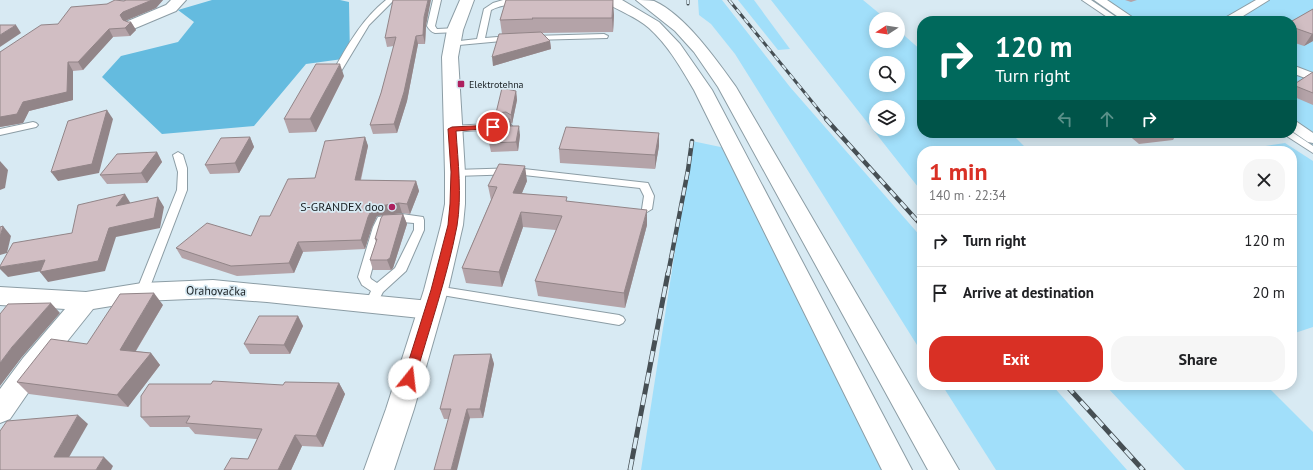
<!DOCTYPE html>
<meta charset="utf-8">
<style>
:root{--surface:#fff;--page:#f6f6f6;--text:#202124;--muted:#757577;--line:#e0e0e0;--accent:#d93025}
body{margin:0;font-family:"PT Sans",sans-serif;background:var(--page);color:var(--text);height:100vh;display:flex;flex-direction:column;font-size:15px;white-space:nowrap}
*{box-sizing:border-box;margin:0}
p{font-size:13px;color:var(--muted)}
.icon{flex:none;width:22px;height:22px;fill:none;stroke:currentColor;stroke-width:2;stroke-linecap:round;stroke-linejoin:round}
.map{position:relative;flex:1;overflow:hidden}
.drawer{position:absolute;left:917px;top:146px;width:380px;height:244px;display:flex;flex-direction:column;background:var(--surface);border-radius:16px;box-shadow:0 2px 10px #0003}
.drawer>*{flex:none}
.banner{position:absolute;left:917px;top:16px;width:380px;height:122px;border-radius:16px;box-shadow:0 2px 10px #0003;background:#00695c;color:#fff;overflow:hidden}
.needle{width:26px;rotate:258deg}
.fabs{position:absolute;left:869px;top:12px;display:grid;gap:8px}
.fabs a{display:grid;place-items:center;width:36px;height:36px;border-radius:50%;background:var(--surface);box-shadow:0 2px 10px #0003;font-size:20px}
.pin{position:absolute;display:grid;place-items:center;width:34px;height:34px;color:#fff;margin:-17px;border:2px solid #fff;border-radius:50%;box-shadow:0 1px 4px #0007}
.me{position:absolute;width:44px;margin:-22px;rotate:16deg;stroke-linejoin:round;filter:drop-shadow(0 0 3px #0008)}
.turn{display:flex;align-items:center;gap:14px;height:84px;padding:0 12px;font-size:18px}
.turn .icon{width:52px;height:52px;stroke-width:2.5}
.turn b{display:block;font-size:28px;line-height:34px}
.lanes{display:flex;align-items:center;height:38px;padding:0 12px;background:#0003;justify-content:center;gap:20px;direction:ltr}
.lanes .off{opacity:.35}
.round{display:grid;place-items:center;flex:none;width:42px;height:42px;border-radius:16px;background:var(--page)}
.head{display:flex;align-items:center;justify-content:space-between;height:68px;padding:0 12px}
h1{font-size:24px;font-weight:700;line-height:30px;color:var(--accent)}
.primary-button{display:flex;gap:8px;margin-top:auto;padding:8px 12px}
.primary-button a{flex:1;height:46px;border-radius:16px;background:var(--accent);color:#fff;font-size:16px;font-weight:700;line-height:46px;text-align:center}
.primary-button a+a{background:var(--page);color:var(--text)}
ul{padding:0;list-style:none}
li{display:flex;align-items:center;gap:12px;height:52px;padding:0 12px;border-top:1px solid var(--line)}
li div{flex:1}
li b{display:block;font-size:15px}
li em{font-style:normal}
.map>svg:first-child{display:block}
.green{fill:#a1dffa;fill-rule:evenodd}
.forest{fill:#64bbdf}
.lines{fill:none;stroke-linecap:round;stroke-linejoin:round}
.service-casing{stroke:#8c9da5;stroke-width:2}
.pedestrian-casing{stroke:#8c9da5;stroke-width:2}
.minor-casing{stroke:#8c9da5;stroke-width:2}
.secondary-casing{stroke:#8c9da5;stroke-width:2}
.motorway-casing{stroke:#8c9da5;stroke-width:2}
.service{fill:#fff;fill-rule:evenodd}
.pedestrian{fill:#fff;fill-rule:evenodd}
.minor{fill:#fff;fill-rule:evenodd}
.secondary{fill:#fff;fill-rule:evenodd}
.motorway{fill:#fff;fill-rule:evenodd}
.rail-far2-casing{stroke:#464f54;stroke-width:3}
.rail-far1-casing{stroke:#464f54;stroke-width:4.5}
.rail-casing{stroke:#464f54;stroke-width:5}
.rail-far2{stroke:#d8eaf3;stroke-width:2;stroke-dasharray:6;stroke-linecap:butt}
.rail-far1{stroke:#d8eaf3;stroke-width:3;stroke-dasharray:8;stroke-linecap:butt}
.rail{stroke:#d8eaf3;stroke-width:3.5;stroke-dasharray:11;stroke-linecap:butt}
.wall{fill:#b4a3a8}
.shaded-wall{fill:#928588}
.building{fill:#d1bec3;stroke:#928588}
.route{fill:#d93025;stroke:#8d1f18}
.poi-dot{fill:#ad205e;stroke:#d8eaf3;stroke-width:1.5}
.labels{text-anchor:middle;stroke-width:3.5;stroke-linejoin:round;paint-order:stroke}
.far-poi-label{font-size:10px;fill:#191f22;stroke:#d8eaf3;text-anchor:start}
.poi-label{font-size:12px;fill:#191f22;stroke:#d8eaf3;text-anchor:end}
.street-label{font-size:12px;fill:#191f22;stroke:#d8eaf3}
</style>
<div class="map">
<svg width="1313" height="470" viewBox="0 0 1313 470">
<rect width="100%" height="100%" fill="#d8eaf3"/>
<!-- green -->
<g class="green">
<path d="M698,0H722L790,87L922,238V353L735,54L711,24L699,15Z"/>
<path d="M738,0H754L790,49L778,50Z"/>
<path d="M771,0H863L886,19H876V41H898V30L922,51V133H1011L1029,151H922V192ZM876,63H898V85H876ZM876,107H898V129H876Z"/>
<path d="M1089,0H1313V148L1292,133V21H1122Z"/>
<path d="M692,141L730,149L883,470H641Z"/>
<path d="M1285,143L1313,161V327L1292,334V151H1233Z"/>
<path d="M942,385H1052L1127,470H996Z"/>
<path d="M1105,385H1266L1313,432V470H1185Z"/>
</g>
<!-- forest -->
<path class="forest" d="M212,0H340L349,2L350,58L306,64L254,126L162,134L102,77L121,56L178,42L194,22L178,10Z"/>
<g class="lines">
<defs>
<g id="service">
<path d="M386,0H394L369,25L340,73H334L333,71C348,45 362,19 386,0Z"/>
<path d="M433,0H441L435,26L437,29L458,28V32L435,33C431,32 429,29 427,26Z"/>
<path d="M503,0H522C515,5 502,4 491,10L485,38L511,36L515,38L514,40L448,46V42H451L477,39L484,9L493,3Z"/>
<path d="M1082,0H1091L1122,21H1113Z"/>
<path d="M604,34L608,36L607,38L532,40L528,38L532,36Z"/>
<path d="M33,122L36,123L38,125L36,127L0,135V129Z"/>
<path d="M507,123L510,124L512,126L510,128L452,132L447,129L452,126Z"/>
<path d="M1292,132L1313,146V153L1282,133Z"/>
<path d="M178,152L183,155L187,168V190L148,292L146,295L142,296L138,295L136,292L177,190L178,172L173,155Z"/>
<path d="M515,168L648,183L654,196L652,209L647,212L642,209L644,196L640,188L515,174L455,176L450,173L455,170Z"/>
<path d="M402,214L423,217L424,220V230L406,271L383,292L375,307L371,309L367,307L365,304L371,291L362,285L358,277L373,227L378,217ZM402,222L414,223V230L395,268L377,283L371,279L370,277L383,227L386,223Z"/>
<path d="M436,286L619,315L623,317L625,320L623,323L619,325L436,294L432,293L430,290L432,287Z"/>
</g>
<g id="pedestrian">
<path d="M1094,0H1107L1138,21H1124Z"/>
<path d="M1256,0H1269L1235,21H1221L1223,19Z"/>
<path d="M1292,65L1313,73V81L1292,73Z"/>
<path d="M1292,121L1297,122L1313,133V143L1308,142L1292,131Z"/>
</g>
<g id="minor">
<path d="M171,0H186L176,11L138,27L133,29L128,27L125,24L128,21L166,5Z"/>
<path d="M213,280L430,301L439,303L442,310L439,317L430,319L267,302L213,298L142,301L93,309L41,374L10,419L0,423V389L23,358L65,309L0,305V287L86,292L142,283Z"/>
</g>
<path id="secondary" d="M460,0H474L463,30L458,57L465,173V204L463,225L448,290L414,409L394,470H364L386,409L424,290L441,225L445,204V173L442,57L447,30Z"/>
<g id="motorway">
<path d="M604,0H622L659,22L680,44L712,90L912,470H882L694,90C681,68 668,45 649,28C636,17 620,11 606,3Z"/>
<path d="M636,0C641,0 649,0 654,1C685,15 716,59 736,87L959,470H928L718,87L694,52L675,31Z"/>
</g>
</defs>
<!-- service casing -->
<use href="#service" class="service-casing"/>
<!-- pedestrian casing -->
<use href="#pedestrian" class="pedestrian-casing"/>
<!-- minor casing -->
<use href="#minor" class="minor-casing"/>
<!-- secondary casing -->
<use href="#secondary" class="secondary-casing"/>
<!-- motorway casing -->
<use href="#motorway" class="motorway-casing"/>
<!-- service -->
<use href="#service" class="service"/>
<!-- pedestrian -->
<use href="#pedestrian" class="pedestrian"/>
<!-- minor -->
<use href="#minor" class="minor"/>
<!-- secondary -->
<use href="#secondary" class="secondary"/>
<!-- motorway -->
<use href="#motorway" class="motorway"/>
<defs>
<g id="rail-far2">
<path d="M688,0V4"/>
<path d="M729,0L827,120"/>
</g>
<g id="rail-far1">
<path d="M826,119L922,226"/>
<path d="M668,274L688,170L692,141"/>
</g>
<g id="rail">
<path d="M1066,385L1143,470"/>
<path d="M630,470L668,273"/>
</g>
</defs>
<!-- rail-far2 casing -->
<use href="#rail-far2" class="rail-far2-casing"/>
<!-- rail-far1 casing -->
<use href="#rail-far1" class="rail-far1-casing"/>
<!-- rail casing -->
<use href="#rail" class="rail-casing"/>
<!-- rail-far2 -->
<use href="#rail-far2" class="rail-far2"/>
<!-- rail-far1 -->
<use href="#rail-far1" class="rail-far1"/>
<!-- rail -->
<use href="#rail" class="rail"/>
</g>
<!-- wall -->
<g class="wall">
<path d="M126,0H163L156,8L127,20L126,21L128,22H131L136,30L130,36L113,37L83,70L73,71V100L29,111L23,123L0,127V52L58,24L107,4Z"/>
<path d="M506,0L614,15L613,32L541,33L550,41L551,49L493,66L502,34L500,20Z"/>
<path d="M1125,0H1137L1131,2Z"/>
<path d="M1313,9V41L1304,46L1292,42V21Z"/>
<path d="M426,26L425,44H418L407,101L397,133L373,134L370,125L381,93L394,46L387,47L385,38Z"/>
<path d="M1313,72V105L1292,96V86L1293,85Z"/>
<path d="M344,76L316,132L289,133L284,119Z"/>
<path d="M516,91L517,100L512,124L511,123V126L520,135L518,151L491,152L489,143L498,121L496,113Z"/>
<path d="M659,133V146L655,169L560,163L559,149Z"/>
<path d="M1126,133H1177L1173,140L1139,144Z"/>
<path d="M250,137L254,147L239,173L210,174L205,165Z"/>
<path d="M365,137L368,146L361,180L416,181L419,191L410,214L402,213L388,215L403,214L407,224L393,268L391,270H373L370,260L376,242L375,239L383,215L377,216L372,227L365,249L303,252L294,273L237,276L182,258L176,248L251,236L270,216L315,178Z"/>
<path d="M157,152L162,162L147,183L107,184L100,175Z"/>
<path d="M527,181L522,193L567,201L647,225L625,308L538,296L535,281L556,230L523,227L502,287L466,283L462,268L491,200L488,186Z"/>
<path d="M163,305L136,351L151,353L160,365L128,407L29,394L17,382Z"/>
<path d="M298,316L303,326L290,354H250L244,344Z"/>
<path d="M491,354L494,364L483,418L444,419L440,409Z"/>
<path d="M339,383L345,394L323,447L302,446L291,470H224L248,459L257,439L195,434L189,427H150L141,417L283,385Z"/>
</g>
<!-- shaded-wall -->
<g class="shaded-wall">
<path d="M152,0H163L156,8L127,20L124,23L120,15L123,12Z"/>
<path d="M428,0H431L426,26L425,44L423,35L424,17Z"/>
<path d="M613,0L614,15L613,32L612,18Z"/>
<path d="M131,22L136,30L130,36L125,28Z"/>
<path d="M16,25L21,33L0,47V35Z"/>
<path d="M109,29L113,37L83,70L78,62Z"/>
<path d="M1312,34H1313V41L1304,46Z"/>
<path d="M416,36L418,44L407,101L397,133L394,124Z"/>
<path d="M550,41L551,49L493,66L492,57Z"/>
<path d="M68,62L73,71V100L29,111L23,123L0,127V117L23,102Z"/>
<path d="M340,64L344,76L316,132L310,119Z"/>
<path d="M516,91L517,100L512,124L511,115Z"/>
<path d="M107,110L113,119L99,173L58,181L51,172Z"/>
<path d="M510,119L512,128L509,126Z"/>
<path d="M519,126L520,135L518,151L516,142Z"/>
<path d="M659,133V146L655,169V155Z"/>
<path d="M250,137L254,147L239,173L235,163Z"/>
<path d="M365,137L368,146L358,190L355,180Z"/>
<path d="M157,152L162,162L147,183L141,173Z"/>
<path d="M0,161L8,170L5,188L0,190Z"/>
<path d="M525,166L527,181L516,207L513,193Z"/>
<path d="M416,181L419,191L410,214L407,204Z"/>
<path d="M125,194L131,204L116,206Z"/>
<path d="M158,197L164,207L160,228L116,237L105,271L48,282L40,272Z"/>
<path d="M399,203L402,213L377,216L372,227L365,249L361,240L368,217L373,207Z"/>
<path d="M647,210V225L625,308L624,293Z"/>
<path d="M521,212L523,227L502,287L499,272Z"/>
<path d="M403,214L407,224L393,268L391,270L387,260Z"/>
<path d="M3,226L11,236L7,253L0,255V237Z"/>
<path d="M298,242L303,252L294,273L289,263Z"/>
<path d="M45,260L53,269L8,277L0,269V267Z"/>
<path d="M154,293L163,305L129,362L120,350Z"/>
<path d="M51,303L60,313L22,357L0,386V363L12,347Z"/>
<path d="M298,316L303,326L290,354L284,345Z"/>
<path d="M151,353L160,365L128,407L117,395Z"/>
<path d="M491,354L494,364L483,418L480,409Z"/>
<path d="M339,383L345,394L323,447L316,436Z"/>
<path d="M467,409L470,418L457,470H451Z"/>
<path d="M78,415L88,424L64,466L54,457Z"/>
<path d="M295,435L302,446L291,470H278Z"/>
<path d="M104,457L113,466L111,470H96Z"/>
</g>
<!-- building -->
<g class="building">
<path d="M115,0L124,1L126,0H152L123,12L120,15L123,20L128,22H131L125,28L109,29L78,62H68L67,92L23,102L17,114L0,117V52L41,25L58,24L71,7L107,4Z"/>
<path d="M393,0H428L424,17L423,35L416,36L404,92L394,124L370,125L381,93L396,37L385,38Z"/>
<path d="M506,0H613L612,18H532L533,19L500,20Z"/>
<path d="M1313,9V34H1312L1292,27V21Z"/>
<path d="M1094,18L1099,21H1062Z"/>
<path d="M0,25H16L0,35Z"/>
<path d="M541,32L550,41L492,57L499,34Z"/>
<path d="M316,64H340L310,119H284Z"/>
<path d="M1313,72V93L1293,85Z"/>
<path d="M502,88L516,91L511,115L506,112L496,113Z"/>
<path d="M107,110L92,164L51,172L68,121Z"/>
<path d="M510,119L509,126H519L516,142L489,143L494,121Z"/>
<path d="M566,127L659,133L655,155L559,149Z"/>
<path d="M250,137L235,163L205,165L221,138Z"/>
<path d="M365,137L355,180L416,181L407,204L399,203L373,207L368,217L361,240L298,242L289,263L231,266L176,248L207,223L251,236L260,216H270L288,179L315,178L325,141Z"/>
<path d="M157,152L141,173L100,175L117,154Z"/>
<path d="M499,164L525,166L513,193L567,197L566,201L647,210L624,293L535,281L562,216L521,212L499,272L462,268L497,187L488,186Z"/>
<path d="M125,194L116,206L158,197L154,218L109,228L98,261L40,272L45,260L0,267V266L13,243L72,233L78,205Z"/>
<path d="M403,214L390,258L387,260H370L377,239H375L381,218L383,215Z"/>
<path d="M3,226L0,237V227Z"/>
<path d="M154,293L120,350L151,353L117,395L17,382L51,339L87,344L120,294Z"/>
<path d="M51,303L12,347L0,363V314L8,304Z"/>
<path d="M259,316H298L284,345L244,344Z"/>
<path d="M491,354L480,409H467L451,470H434L451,409H440L454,355Z"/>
<path d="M213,381L283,385L285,382L339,383L316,436L295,435L278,470H224L231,458L248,459L262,429L186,423L190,416L141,417V396L149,384H211Z"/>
<path d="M78,415L54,457H104L96,470H0V431L7,421Z"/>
</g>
<!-- route -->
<path class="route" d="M493,125H496V128L456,131C458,162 462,195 457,226C447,278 429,329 415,379L413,382L409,384L405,382L403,379L431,290L448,225L450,204L451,172L448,129L452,127Z"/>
<!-- markers -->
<g class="poi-dot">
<rect x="457" y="80" width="8" height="8" rx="2"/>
<circle cx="392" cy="207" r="4"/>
</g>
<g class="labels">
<!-- far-poi labels -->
<g class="far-poi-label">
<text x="469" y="88">Elektrotehna</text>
</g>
<!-- poi labels -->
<g class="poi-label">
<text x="384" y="211">S-GRANDEX doo</text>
</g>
<!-- street labels -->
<g class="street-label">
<text transform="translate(216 291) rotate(1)" y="4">Orahovačka</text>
</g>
</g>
</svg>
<div class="fabs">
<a><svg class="needle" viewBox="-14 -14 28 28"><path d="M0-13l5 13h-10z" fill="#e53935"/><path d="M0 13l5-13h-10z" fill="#757577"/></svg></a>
<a><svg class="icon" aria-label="search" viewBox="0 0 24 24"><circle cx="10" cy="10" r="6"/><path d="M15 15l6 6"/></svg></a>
<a><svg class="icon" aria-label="layers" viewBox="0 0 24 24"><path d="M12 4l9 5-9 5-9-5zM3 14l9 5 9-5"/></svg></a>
</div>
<div class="pin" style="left:493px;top:127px;background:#d93025"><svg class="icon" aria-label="arrive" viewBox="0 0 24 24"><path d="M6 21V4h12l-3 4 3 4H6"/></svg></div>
<svg class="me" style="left:409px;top:379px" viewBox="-20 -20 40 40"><circle r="19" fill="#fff"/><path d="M0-13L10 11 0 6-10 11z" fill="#d93025"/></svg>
<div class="banner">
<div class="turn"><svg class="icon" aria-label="right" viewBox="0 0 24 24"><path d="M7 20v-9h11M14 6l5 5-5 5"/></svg><div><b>120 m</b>Turn right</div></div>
<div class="lanes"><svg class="icon off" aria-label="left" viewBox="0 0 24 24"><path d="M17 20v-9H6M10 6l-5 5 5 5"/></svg><svg class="icon off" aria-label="ahead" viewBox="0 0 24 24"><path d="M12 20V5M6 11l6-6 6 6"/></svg><svg class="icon" aria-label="right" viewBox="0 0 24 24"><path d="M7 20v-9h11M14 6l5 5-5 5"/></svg></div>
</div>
<section class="drawer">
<div class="head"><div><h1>1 min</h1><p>140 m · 22:34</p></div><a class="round"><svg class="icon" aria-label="close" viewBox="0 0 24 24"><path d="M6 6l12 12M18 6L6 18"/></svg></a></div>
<ul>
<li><svg class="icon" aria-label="right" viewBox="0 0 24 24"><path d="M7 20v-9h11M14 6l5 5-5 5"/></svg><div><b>Turn right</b></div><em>120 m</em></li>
<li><svg class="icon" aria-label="arrive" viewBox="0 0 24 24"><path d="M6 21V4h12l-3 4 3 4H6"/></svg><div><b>Arrive at destination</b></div><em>20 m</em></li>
</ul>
<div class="primary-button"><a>Exit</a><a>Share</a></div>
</section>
</div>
